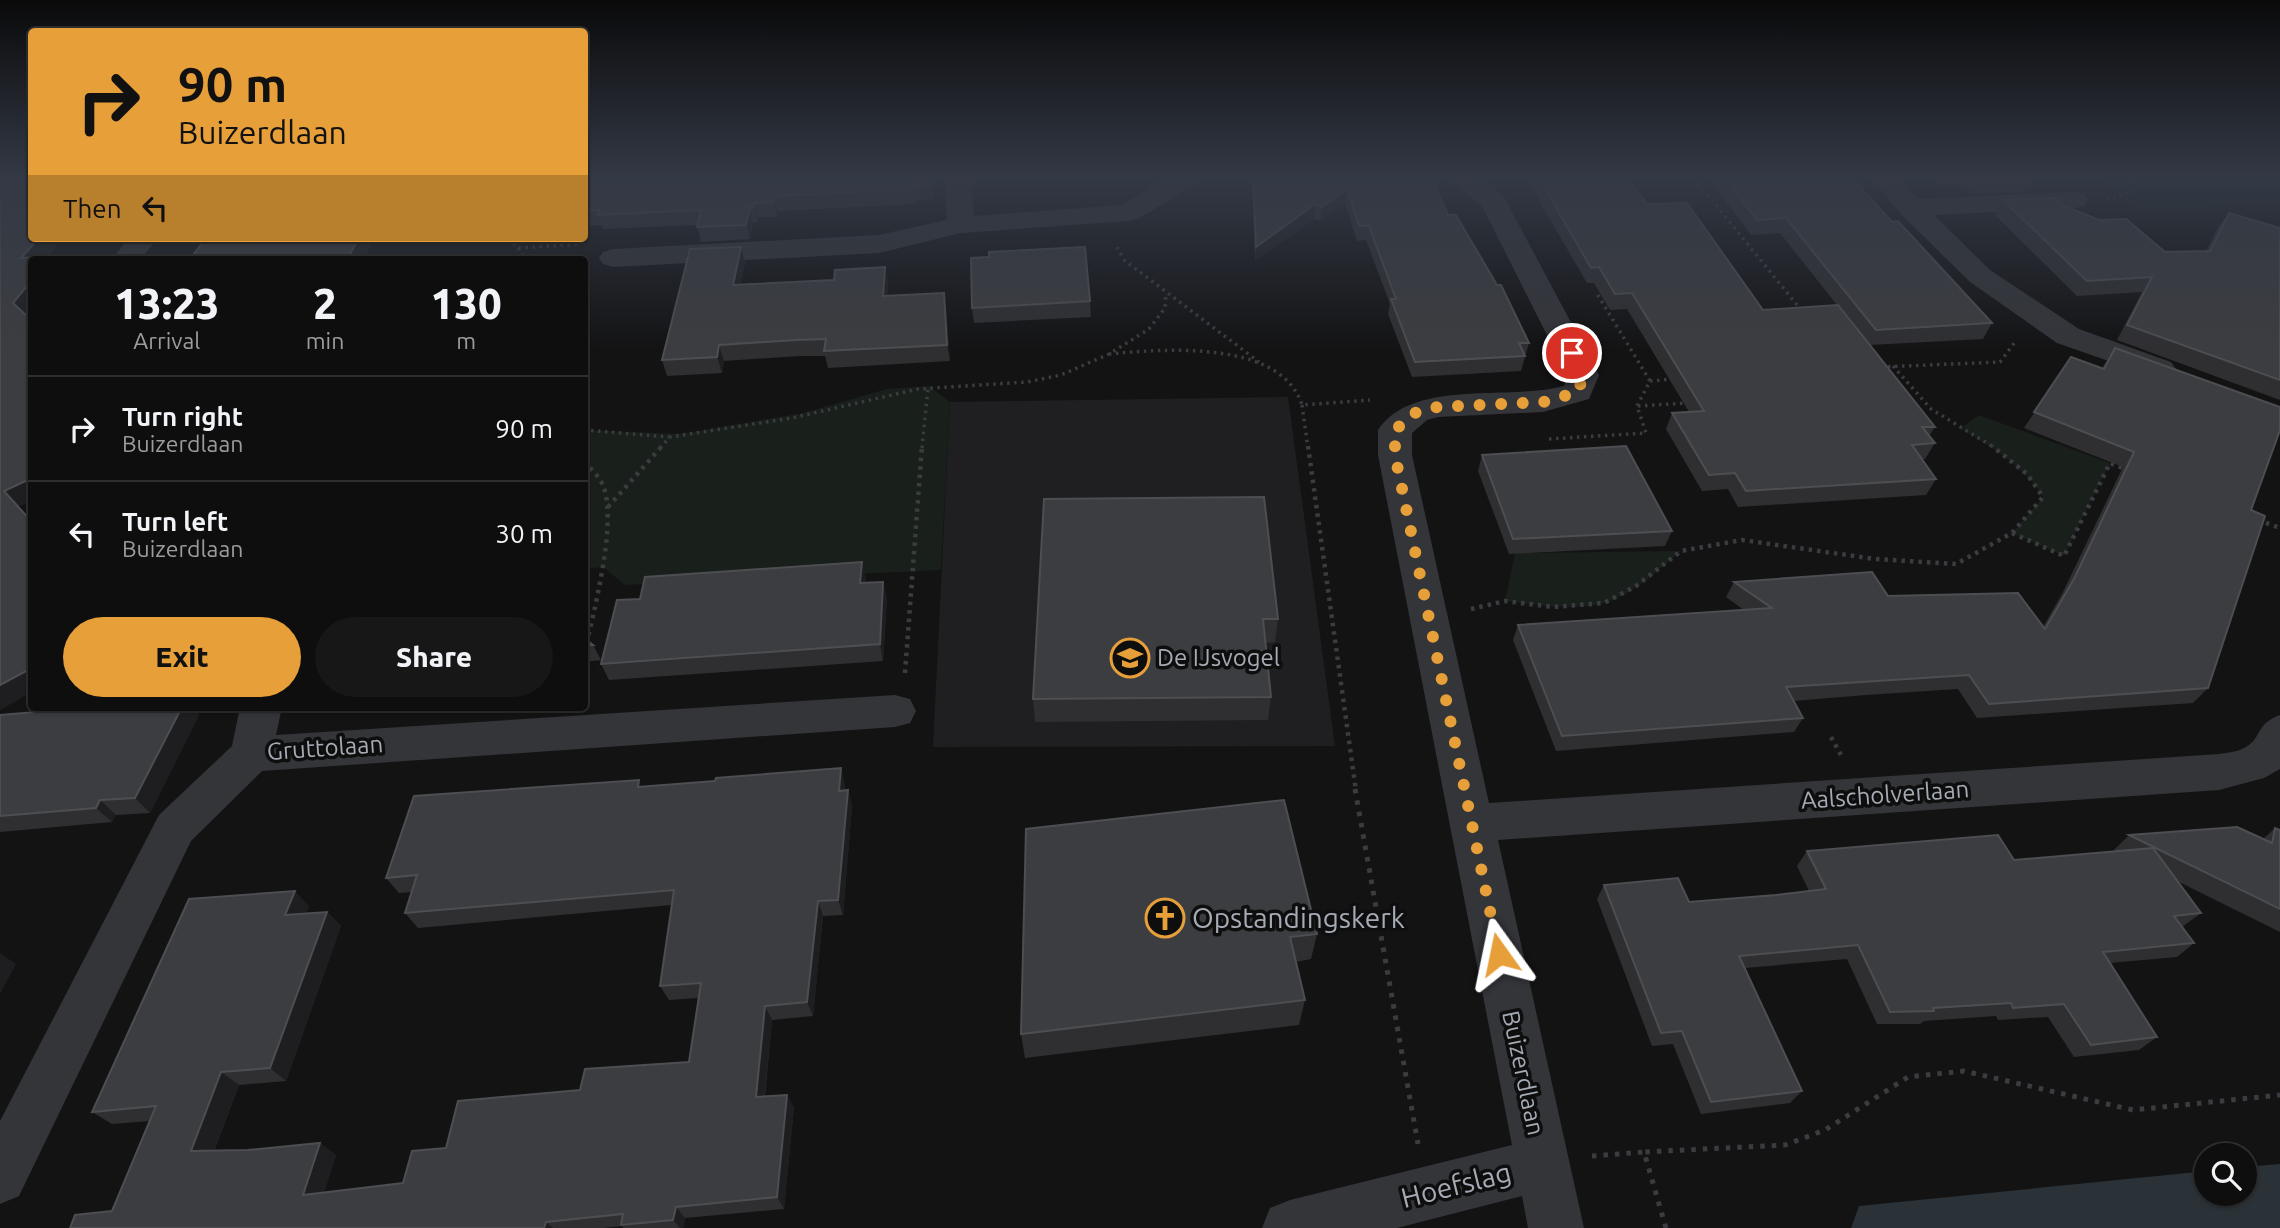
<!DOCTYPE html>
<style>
:root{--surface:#0e0e0f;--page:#171718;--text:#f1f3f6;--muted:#9b9c9e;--line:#2e2e2f;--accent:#e69f39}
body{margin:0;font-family:Ubuntu,sans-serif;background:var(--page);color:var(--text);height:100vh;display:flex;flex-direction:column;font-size:26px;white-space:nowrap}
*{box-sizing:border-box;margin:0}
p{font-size:23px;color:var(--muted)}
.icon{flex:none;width:38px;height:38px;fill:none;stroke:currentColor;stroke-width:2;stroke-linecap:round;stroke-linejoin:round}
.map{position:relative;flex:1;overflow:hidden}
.details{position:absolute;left:28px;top:256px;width:560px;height:455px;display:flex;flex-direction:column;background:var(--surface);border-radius:7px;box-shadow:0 2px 5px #0004,0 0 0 2px var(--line)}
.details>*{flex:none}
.guide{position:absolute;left:28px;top:28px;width:560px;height:214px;border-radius:7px;box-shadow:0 2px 5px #0004,0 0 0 2px var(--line);background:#e69f39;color:#111;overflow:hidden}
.tools{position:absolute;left:2194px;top:1143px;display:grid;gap:14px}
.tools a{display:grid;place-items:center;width:63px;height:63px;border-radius:50%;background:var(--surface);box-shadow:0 2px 5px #0004,0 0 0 2px var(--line);font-size:35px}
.pin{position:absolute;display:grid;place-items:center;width:60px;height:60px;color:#fff;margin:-30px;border:4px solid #fff;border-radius:50%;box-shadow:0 2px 7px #0007}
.me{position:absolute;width:77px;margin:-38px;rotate:348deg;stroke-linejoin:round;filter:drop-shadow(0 0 5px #0008)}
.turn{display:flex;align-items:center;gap:24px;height:147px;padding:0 35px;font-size:32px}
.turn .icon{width:91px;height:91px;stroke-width:2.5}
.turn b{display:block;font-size:49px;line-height:60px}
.then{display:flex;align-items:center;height:66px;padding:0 35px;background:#0003;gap:14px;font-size:26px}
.eta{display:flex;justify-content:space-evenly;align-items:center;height:119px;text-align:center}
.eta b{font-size:42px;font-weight:800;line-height:49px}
.action{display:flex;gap:14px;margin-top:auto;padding:14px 35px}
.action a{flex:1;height:80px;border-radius:42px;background:var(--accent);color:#111;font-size:28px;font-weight:800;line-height:80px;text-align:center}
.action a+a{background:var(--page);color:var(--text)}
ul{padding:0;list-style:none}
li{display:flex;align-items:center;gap:21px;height:105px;padding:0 35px;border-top:2px solid var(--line)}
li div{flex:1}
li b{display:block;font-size:26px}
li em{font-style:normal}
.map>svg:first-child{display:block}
.built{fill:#1f1f21}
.green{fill:#191f1a}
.water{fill:#2a3237}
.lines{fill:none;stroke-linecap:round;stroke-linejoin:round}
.path-far2{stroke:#3a3c40;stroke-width:3.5;stroke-dasharray:2.5 4.5;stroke-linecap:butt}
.path-far1{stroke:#3a3c40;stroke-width:4.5;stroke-dasharray:3.5 5;stroke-linecap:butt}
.path{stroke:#3a3c40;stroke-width:5;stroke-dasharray:4.5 7;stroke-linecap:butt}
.minor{fill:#343539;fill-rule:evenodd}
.wall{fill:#2f2f32}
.shaded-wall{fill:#1e1e20}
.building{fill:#3c3d40;stroke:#4c4e52;stroke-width:2}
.route{stroke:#e69f39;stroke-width:12;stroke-dasharray:0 21.6}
.labels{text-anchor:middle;stroke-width:7;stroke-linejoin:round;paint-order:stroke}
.poi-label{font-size:24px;fill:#a5abb4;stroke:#0e0e0f;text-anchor:start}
.street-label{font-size:24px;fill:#a5abb4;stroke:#0e0e0f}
.near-poi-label{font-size:28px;fill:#a5abb4;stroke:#0e0e0f;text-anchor:start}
.near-street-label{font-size:28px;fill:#a5abb4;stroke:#0e0e0f}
</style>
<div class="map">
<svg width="2280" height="1228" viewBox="0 0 2280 1228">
<rect width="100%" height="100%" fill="#131314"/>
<!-- built -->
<path class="built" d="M1288,397L1335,746L933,747L950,402Z"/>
<!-- green -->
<g class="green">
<path d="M2097,178H2280V203L2141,213Z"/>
<path d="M929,386L950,402L941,570L625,585L603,567L585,569V430L680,434L803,413L887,389Z"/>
<path d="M1979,415L2110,463L2064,556L2012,533L2043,497C2021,465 1994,447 1960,429Z"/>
<path d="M1681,551C1659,570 1632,595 1604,603C1575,611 1535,605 1505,601L1515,553Z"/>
</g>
<!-- water -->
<path class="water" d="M2280,1164V1228H1851L1859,1206L2207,1171V1194H2245V1167Z"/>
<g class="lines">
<!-- path-far2 -->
<g class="path-far2">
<path d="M1694,178L1802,311"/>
<path d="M2106,199L2131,193L2139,178"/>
<path d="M509,238L518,248L581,244"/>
<path d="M1117,247L1124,260L1259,362"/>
<path d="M518,248L525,259"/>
<path d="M1109,354C1163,349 1281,339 1302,405L1370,400"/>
<path d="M1893,366L1931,409L1995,448"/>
<path d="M1881,367L2000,362L2015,342"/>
<path d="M1650,381L1673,379"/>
<path d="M1302,405L1308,448"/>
<path d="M1638,406L1688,403"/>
<path d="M584,430L669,437"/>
<path d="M1549,439L1646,433L1637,406L1650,381L1596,292"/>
<path d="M660,448L670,437L792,418L918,389L1027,382L1061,375L1109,354L1149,329L1165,308L1166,293"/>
<path d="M922,448L928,388"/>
</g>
<!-- path-far1 -->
<g class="path-far1">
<path d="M1308,446L1356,791"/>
<path d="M584,462C591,469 601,478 604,488C617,526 593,614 584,655"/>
<path d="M608,507L662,446"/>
<path d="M2258,520L2280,528"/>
<path d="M2012,533L2064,556L2110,463L2126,469"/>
<path d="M1471,609L1505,601L1553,607L1604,603L1636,586L1681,551L1742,540L1875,559L1956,564L2012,533L2043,497L2027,474L1992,446"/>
<path d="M905,673L922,446"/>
<path d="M1831,737L1841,755"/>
</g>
<!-- path -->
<g class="path">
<path d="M1355,789L1418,1144"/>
<path d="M1592,1156L1644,1152"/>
<path d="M1666,1228L1644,1152L1785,1145L1825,1130L1908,1077L1964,1071L2133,1110L2280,1095"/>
</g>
<!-- minor -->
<g class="minor">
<path d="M0,178H32V191L0,185Z"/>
<path d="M945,178H971L974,216L1122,205L1167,178H1199L1195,184L1138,219L1128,221L961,233L879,253L613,267L603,264L599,258L603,252L613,249L879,235L947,220Z"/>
<path d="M1448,178H1478L1503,195L1599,375L1589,399L1543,412L1438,417L1427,420L1412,433V455L1489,803L2219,754C2226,753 2235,752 2242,749C2263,740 2254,724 2280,715V769L2264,778L2219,790L1498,840L1584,1228H1528L1522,1196L1397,1228H1262L1270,1208L1290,1200L1512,1145L1378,455V430C1412,378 1510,401 1564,386L1567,375L1482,206Z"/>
<path d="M1871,178H1899L1918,199L2074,192L2084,194L2088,200L2084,206L2074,208L1934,215L1990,270L2079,329L2171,362L2176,369L2171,376L2160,379L2057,343L1970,282L1901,214Z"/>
<path d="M129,238H158L141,259H112Z"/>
<path d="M895,695L910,699L916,711L910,723L895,727L262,771L191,841L19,1196L0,1204V1121L159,815L232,746L240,707H282L276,735Z"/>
</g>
</g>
<!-- wall -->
<g class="wall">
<path d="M584,178H934V199L916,200V204L778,211L777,217H758V222H753L750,239L701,242L697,225L603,229L601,225L586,226L584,223V200L593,179H584Z"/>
<path d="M1252,178H1442L1435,184L1448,215L1529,343L1521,371L1412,377L1388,314L1390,304L1366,240L1357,241L1345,203L1320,221L1314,219L1255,261Z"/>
<path d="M1531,178H1628L1647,204L1763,310L1837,305L1780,233L1751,235L1708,178H1852L1892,222L1992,323L1983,339L1870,345L1935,427L1929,436L1935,443L1925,459H1922L1936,479L1926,495L1738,507L1728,489L1702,491L1666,429L1672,413L1689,412L1627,309L1610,310L1594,283H1587L1529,183Z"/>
<path d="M1934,178H2031L2023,192L1973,194L1962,183L1940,184Z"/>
<path d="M2003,200L2165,252H2206L2218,227L2229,213L2280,228V400L2117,340L2142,292L2077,296L1995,215Z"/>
<path d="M741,247L745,263L740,285L834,280L885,267L888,283L887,296L946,309L950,361L828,368L825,356H800L724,361L722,373L667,376L662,360Z"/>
<path d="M1090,301L1091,317L974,323L972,308Z"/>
<path d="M2115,348L2251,510L2208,688L2193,703L1977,718L1958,689L1866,695L1794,701L1803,718L1794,732L1556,751L1513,640L1518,625L1744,610L1726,597L1734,582L1888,596L2043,627L2063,592L2123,467L2024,428L2071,357L2102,368Z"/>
<path d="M1482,455L1672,531L1665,546L1509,554L1478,471Z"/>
<path d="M1044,499L1278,619L1275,642L1265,643L1271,697L1268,720L1035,722L1033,699Z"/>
<path d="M866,579L865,583L887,598L883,661L609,680L601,664Z"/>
<path d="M584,638L593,645L601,660L584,662Z"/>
<path d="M96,707H192L199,715L150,813L116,815L112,822L0,832V715Z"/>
<path d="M845,784V790H848L852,806L843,915L823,916L813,1016L772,1020L765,1096L794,1107L784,1209L685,1218L683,1228H623L622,1226L604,1228H70L112,1211L150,1121L112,1124L92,1112L309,906L306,913L327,912L341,926L286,1081L239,1085L214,1151L336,1155L324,1192L403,1183L446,1148L580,1090L689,1062L698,998L669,1000L660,986L672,905L418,928L405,913L412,892L399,893L386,878L642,787Z"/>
<path d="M2275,828L2280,830V932L2177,881L2201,913L2182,927L2194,943L2177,957L2110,963L2157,1037L2139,1050L2074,1057L2048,1017L1998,1020L1996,1016L1924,1021L1920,1024H1877L1847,959L1745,968L1802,1091L1790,1103L1701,1114L1673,1044L1652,1046L1597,899L1604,885L1689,902L1776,895L1809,891L1797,866L1807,851L2014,860L2117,851L2114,850L2129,835L2263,839Z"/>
<path d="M1026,829L1317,934L1311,959L1296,962L1305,1000L1299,1025L1025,1058L1021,1034Z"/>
</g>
<!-- shaded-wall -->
<g class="shaded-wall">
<path d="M932,178H934V199L932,184Z"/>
<path d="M1431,178H1442L1428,190Z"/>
<path d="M1347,189L1345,203L1320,221L1322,207Z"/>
<path d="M774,196L778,211L777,217L773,202Z"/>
<path d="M755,203L758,217V222L754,207Z"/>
<path d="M1315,204L1314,219L1255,261L1256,247Z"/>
<path d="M750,207L753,222L750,239L746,225Z"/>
<path d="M39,238H64L46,259L21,258Z"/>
<path d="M359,238H375L364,259H347Z"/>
<path d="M741,247L745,263L737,301L733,285Z"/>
<path d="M885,267L888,283L885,312L883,296Z"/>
<path d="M32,280V310L25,319L13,303Z"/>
<path d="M944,293L946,309L950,361L947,345Z"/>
<path d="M719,345L724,361L722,373L717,357Z"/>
<path d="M32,478V501L18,507L4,491Z"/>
<path d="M862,562L866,579L864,600L860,583Z"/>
<path d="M883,582L887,598L883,661L880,644Z"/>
<path d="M32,668V692L0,710V685Z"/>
<path d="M182,707H192L199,715L150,813L135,798Z"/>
<path d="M841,768L845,784L844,806L839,791Z"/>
<path d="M848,790L852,806L843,915L838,900Z"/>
<path d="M100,800L116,815L112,822L96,808Z"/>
<path d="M295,891L309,906L300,930L285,915Z"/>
<path d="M818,901L823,916L813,1016L807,1002Z"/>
<path d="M327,912L341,926L286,1081L270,1068Z"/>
<path d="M0,953L16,964L0,994Z"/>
<path d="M765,1006L772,1020L763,1109L756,1097Z"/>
<path d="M221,1072L239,1085L209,1163L191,1151Z"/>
<path d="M787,1095L794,1107L784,1209L777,1197Z"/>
<path d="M320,1143L336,1155L320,1206L303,1195Z"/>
<path d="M676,1207L685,1218L683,1228H680L673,1220Z"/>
<path d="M546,1222L553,1228H544Z"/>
</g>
<!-- building -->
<g class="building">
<path d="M9,178H32V238H39L21,258L41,257L40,259H32V280L13,303L32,321V478L4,491L32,522V668L0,685V188Z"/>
<path d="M593,178H932V184L914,185V189L774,196L773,202L755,203L754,207H750L746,225L697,227L701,210L598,215L599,210L584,211V200Z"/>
<path d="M1253,178H1432L1448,215H1456L1497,285H1501L1529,343H1519L1525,356L1415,362L1391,299H1396L1369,226H1359L1347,189L1322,207L1315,204L1256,247Z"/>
<path d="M1539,178H1628L1647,204L1687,203L1763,310L1838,305L1935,427H1922L1935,443L1912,445L1936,479L1746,491L1735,473L1709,475L1672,413L1704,411L1632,293L1615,294L1599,267L1591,268Z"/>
<path d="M1725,178H1852L1892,222L1898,221L1992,323L1876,330L1786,218L1757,220Z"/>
<path d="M2054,198L2062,205L2099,220L2126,219L2165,252L2210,251L2229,213L2280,228V380L2127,325L2152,277L2087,281L2003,200Z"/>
<path d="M206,238H359L347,259H190Z"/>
<path d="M741,247L733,285L834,280L835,270L885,267L883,296L944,293L947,345L824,351L826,339L796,340L719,345L717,357L662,360L690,249Z"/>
<path d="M1085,247L1090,301L972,308L971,258L989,257V252Z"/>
<path d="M2115,348L2280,407V430L2251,510L2265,516L2208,688L1989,704L1969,675L1877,681L1786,687L1803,718L1562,736L1518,625L1772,608L1734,582L1872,572L1888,596L2018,593L2045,629L2075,577L2134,452L2034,412L2071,357L2104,369Z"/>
<path d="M1626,446L1672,531L1513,539L1482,455Z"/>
<path d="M1264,497L1278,619H1263L1271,697L1033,699L1044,499Z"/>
<path d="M862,562L860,583L883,582L880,644L601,664L617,600L640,599L645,577Z"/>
<path d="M584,638L593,645H584Z"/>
<path d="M96,707H182L135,798L100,800L96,808L0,816V715Z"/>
<path d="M841,768L839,791L848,790L838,900L818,901L807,1002L765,1006L756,1097L787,1095L777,1197L676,1207L673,1220L621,1225L623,1214L546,1222L544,1228H70L75,1215L112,1211L156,1106L92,1112L189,899L295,891L285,915L327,912L270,1068L221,1072L191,1151L248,1150L320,1143L303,1195L403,1183L412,1151L446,1148L458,1101L580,1090L585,1069L689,1062L701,983L660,986L674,890L405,913L417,875L386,878L414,796L639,780L638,787L715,781L716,778Z"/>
<path d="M1284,800L1317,934L1290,937L1305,1000L1021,1034L1026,829Z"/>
<path d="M2237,827L2272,843L2275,828L2280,830V909L2129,835Z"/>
<path d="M1998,835L2014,860L2153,848L2201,913L2174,916L2194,943L2103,952L2157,1037L2091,1045L2064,1004L2013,1008L2011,1003L1933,1008L1934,1011L1890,1012L1858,945L1739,956L1802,1091L1711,1102L1682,1031L1661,1033L1604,885L1678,878L1689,902L1776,895L1826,889L1807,851Z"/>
</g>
<!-- sky -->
<linearGradient id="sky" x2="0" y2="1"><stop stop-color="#0a0a0b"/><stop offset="0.51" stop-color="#333945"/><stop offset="1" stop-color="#333945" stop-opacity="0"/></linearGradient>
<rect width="2280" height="350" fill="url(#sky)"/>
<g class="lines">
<!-- route -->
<path class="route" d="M1499,954L1395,455V430L1415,413L1437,407L1543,402L1578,392L1583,375L1572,353"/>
</g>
<!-- icons -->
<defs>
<symbol id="school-ring" viewBox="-11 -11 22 22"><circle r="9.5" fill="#0e0e0f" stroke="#e69f39" stroke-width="1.5"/><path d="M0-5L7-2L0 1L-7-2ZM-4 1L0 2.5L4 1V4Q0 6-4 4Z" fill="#e69f39"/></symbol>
<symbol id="church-ring" viewBox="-11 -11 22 22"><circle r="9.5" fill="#0e0e0f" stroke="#e69f39" stroke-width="1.5"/><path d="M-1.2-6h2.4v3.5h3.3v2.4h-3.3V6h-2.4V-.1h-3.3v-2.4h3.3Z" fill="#e69f39"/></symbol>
</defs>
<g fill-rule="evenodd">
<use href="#school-ring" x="1108" y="636" width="44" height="44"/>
<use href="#church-ring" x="1143" y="896" width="44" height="44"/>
</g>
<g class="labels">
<!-- poi labels -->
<g class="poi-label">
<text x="1157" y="666">De IJsvogel</text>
</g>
<!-- street labels -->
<g class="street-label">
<text transform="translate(325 748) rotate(-4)" y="8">Gruttolaan</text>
<text transform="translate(1885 795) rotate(-4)" y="8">Aalscholverlaan</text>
<text transform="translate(1523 1073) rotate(78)" y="8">Buizerdlaan</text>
</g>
<!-- near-poi labels -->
<g class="near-poi-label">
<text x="1192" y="928">Opstandingskerk</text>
</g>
<!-- near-street labels -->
<g class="near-street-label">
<text transform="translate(1456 1185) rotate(-14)" y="10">Hoefslag</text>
</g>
</g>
</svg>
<div class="tools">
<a><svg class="icon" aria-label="search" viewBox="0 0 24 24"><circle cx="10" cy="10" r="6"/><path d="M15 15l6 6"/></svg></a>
</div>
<div class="pin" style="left:1572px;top:353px;background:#d93025"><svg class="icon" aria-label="arrive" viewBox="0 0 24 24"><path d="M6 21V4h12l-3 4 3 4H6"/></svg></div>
<svg class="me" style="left:1499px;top:954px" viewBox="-20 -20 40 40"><path d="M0-17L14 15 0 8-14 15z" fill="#e69f39" stroke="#fff" stroke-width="4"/></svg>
<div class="guide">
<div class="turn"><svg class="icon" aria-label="right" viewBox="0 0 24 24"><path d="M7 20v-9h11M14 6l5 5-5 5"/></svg><div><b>90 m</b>Buizerdlaan</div></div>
<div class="then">Then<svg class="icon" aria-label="left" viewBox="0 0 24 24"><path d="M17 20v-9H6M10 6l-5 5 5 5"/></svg></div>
</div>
<section class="details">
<div class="eta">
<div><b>13:23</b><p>Arrival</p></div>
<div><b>2</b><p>min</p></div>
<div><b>130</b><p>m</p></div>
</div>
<ul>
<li><svg class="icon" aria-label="right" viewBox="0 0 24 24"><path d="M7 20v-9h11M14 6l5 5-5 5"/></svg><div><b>Turn right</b><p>Buizerdlaan</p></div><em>90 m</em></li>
<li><svg class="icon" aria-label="left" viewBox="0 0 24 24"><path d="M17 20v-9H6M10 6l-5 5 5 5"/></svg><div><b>Turn left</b><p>Buizerdlaan</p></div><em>30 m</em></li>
</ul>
<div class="action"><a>Exit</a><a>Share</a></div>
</section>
</div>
